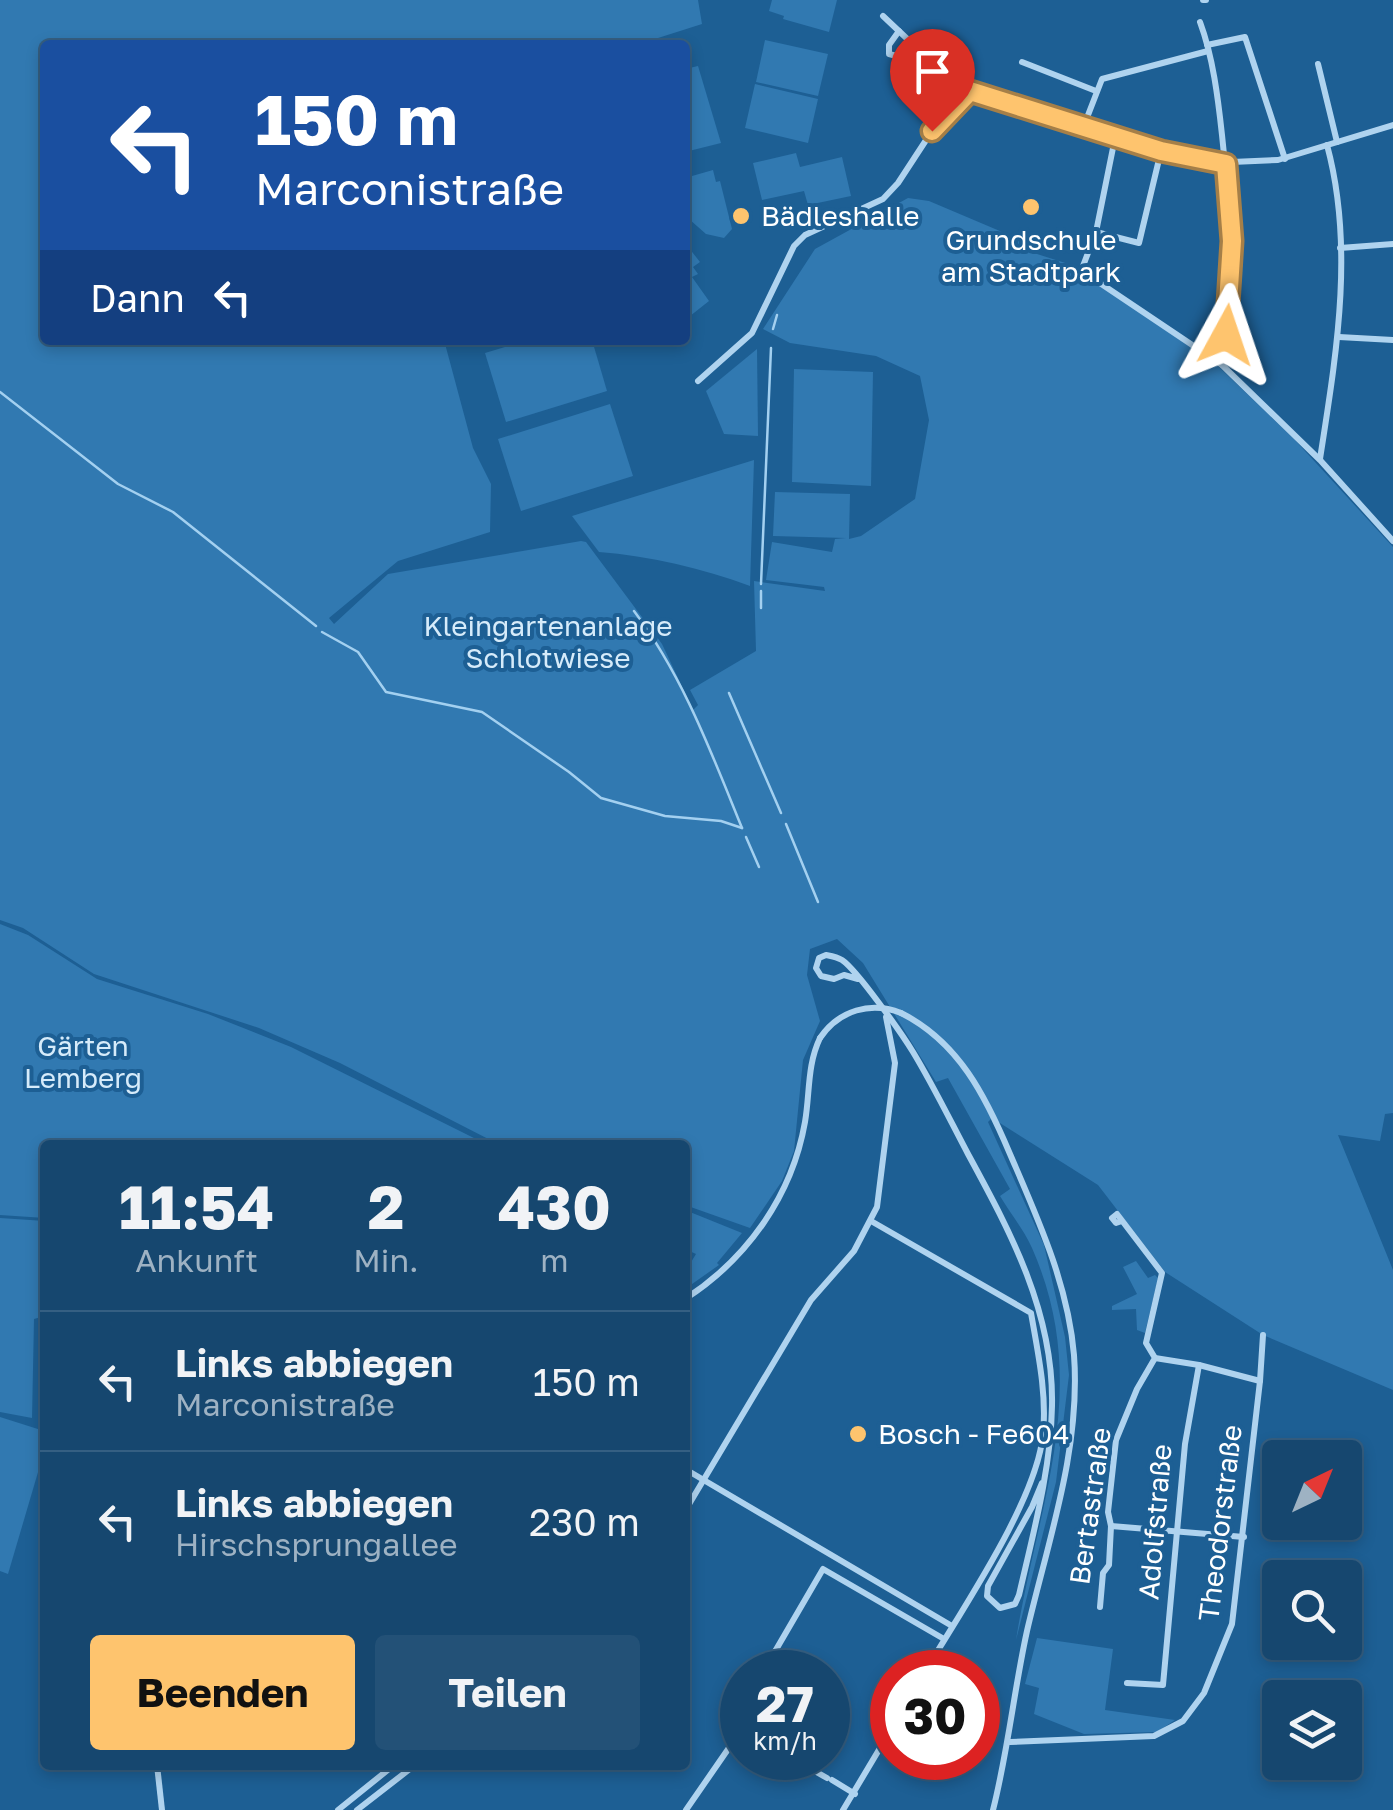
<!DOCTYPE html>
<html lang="de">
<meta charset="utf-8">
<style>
:root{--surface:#16476f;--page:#235177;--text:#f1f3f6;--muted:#9eb2c3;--line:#355f82;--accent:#fec46e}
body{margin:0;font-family:"Golos Text",sans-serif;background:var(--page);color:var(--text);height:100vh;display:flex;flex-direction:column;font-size:38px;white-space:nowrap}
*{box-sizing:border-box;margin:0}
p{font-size:32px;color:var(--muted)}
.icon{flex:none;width:55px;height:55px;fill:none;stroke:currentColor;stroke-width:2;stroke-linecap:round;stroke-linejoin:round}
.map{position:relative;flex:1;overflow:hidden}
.drawer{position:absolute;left:40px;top:1140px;width:650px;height:630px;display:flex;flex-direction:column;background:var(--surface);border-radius:10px;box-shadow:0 5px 15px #0003,0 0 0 2px var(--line)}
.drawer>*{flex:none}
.banner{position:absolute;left:40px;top:40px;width:650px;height:305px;border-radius:10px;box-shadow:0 5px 15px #0003,0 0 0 2px var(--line);background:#1a4fa0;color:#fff;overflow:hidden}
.needle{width:65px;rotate:43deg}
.tools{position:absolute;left:1262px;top:1440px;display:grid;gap:20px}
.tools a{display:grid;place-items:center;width:100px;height:100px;border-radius:10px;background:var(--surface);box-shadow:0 5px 15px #0003,0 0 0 2px var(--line);font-size:50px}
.speed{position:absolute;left:720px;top:1650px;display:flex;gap:20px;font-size:50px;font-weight:700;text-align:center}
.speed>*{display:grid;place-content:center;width:130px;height:130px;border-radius:50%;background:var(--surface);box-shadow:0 5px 15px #0003,0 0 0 2px var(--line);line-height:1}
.speed small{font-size:25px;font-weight:400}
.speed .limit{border:15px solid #d22;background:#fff;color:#111}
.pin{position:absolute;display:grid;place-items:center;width:85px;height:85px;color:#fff;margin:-102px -42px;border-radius:50% 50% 50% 0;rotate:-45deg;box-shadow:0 0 10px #0007}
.pin .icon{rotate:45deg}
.me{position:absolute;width:110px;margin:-55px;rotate:5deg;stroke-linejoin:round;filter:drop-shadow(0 0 8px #0008)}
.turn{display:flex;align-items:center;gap:35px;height:210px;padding:0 50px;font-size:45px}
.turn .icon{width:130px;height:130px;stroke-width:2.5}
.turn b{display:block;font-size:70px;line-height:85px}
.then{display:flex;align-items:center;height:95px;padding:0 50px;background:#0003;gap:20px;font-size:38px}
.eta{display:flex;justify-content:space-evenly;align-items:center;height:170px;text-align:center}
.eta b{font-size:60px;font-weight:700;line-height:70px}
.button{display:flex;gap:20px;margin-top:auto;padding:20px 50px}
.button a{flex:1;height:115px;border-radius:10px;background:var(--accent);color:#111;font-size:40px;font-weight:700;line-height:115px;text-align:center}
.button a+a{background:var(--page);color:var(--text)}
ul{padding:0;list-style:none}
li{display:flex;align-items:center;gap:30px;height:140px;padding:0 50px;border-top:2px solid var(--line)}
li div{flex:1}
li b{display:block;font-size:38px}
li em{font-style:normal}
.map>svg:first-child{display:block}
.green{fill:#3179b1}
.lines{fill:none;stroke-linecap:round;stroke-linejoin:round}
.stream{stroke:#a3d0f0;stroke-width:2.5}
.minor{stroke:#afd3ef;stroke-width:6}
.minor-bridge{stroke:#afd3ef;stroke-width:6}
.route-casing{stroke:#a57f48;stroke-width:25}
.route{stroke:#fec46e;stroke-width:18}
.poi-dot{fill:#fec46e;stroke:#1d5f94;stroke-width:4}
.labels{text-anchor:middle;stroke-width:8;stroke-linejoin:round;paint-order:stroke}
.poi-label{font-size:28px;fill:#fff;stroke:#1d5f94;text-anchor:start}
.park-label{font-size:28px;fill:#d6ebfa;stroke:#1d5f94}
.street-label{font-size:28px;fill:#fff;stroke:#1d5f94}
</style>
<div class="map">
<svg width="1393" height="1810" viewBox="0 0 1393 1810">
<rect width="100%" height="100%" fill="#1d5f94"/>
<!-- green -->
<g class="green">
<path d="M0,0H698L702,24L636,45H45V340H444L473,448L491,484L490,532L398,561L329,618L334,624L388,574L581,541L586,542L662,644L693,710L698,705L690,690L756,651L754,581L825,591L824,587L766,580L772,542L832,552L835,539L846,538L773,536L775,492L850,494L849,539L861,536L915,499L929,420L920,376L876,356L790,343L763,329L815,249L908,198L929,201L1014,237L1037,254L1078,267L1080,272L1217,365L1294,439L1393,547V1113L1385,1114L1380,1141L1338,1135L1393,1270V1390L1263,1335L1165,1272L1098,1185L992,1118L988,1122L1044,1245L1065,1337L1069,1375L1056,1482L1016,1640C1038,1502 1093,1387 1032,1248C1024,1230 1010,1213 1000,1196L1010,1189L948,1078L936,1082L863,963L837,939L810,949L807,975L820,1021L803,1060L794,1151L782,1181L750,1228L685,1205V1145H500L340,1063L259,1028L94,974L23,928L0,920Z"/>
<path d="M772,0H837L829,32L783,19L784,16L769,11Z"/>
<path d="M765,40L828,54L818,96L756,82Z"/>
<path d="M698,66L721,143L685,152V69Z"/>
<path d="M755,84L818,99L808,143L745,128Z"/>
<path d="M796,153L800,167L842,157L851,196L808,205L804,191L762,200L753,163Z"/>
<path d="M713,170L716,182L720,181L732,229L724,238L706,234L689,219L685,226V178Z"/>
<path d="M685,234L690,241L689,248L700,262L693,267L698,274L692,277L709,301L685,320Z"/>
<path d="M528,340H592L607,391L506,422L485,353Z"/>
<path d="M757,349L758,436L724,434L706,391Z"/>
<path d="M794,369L873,372L871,486L792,482Z"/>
<path d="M610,404L633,476L521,511L498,439Z"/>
<path d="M754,460L750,586C702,568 649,556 599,552L572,516Z"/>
<path d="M0,924L28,935L97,979L208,1014L291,1047L488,1145H45V1218L0,1215Z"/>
<path d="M685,1210L742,1233L717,1263L719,1265L685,1289V1272L696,1254L685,1249Z"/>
<path d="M0,1218L45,1221V1316L34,1319L32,1418L0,1412Z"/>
<path d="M1136,1261L1148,1278L1155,1275L1158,1278L1145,1333L1137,1330L1136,1309L1112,1310V1306L1137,1294L1123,1267Z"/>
<path d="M0,1417L41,1430V1462L8,1574L0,1571Z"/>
<path d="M1037,1638L1113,1649L1105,1710L1175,1720L1157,1732L1084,1734L1034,1714L1039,1688L1025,1684Z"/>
</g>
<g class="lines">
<!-- stream -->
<g class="stream">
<path d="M773,329L777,315"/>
<path d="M0,392L118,484L173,512L316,626"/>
<path d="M761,584L771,348"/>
<path d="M761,608V591"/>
<path d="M634,611C683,676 711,752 742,828"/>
<path d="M322,632L358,652L386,692L482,712L569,772L601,798L665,816L721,821L742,828"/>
<path d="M729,693L781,813"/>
<path d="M786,824L818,902"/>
<path d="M746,837L759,867"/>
</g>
<!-- minor -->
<g class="minor">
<path d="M1203,0H1206"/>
<path d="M883,16L955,84L970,91L1083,128L1209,163L1278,160L1393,125"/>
<path d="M1200,22C1213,57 1218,98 1222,135C1231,213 1233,287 1222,365"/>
<path d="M899,31L889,45V54L904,58L919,50"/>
<path d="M1207,45L1245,37L1285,159"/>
<path d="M1022,62L1096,91"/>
<path d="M1318,64L1337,142"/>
<path d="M1083,128L1102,79L1208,51"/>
<path d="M1115,138L1096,232L1083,266L1085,273L1222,365L1320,460L1393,541"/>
<path d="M1096,232L1139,243L1161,151"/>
<path d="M1340,248L1393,244"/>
<path d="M1339,337L1393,340"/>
<path d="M698,381L752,333L794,246L805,235L883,199L898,183L932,131L970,91"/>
<path d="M1320,459C1336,356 1355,248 1327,145"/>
<path d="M858,979L844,975L834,979L821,976L816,968L819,958L826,955C831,956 837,957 842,960C857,970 902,1034 913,1052C933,1085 950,1120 968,1154C1011,1233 1054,1313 1052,1406C1051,1469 1033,1534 1019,1595L1015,1604L1000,1608L987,1596L988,1586L1032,1507L1042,1483"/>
<path d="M901,1013C959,1042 986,1097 1010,1154C1038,1219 1068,1284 1074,1355C1081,1449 1048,1541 1027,1631C1014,1690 1008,1751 993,1810"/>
<path d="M871,1221L1031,1313C1038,1353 1047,1394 1043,1434C1037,1501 960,1612 925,1672"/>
<path d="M685,1299C747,1259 792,1196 805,1122C810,1093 807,1065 820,1038"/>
<path d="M1155,1358L1199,1365L1260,1381"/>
<path d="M685,1469L952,1626"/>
<path d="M685,1511L811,1300L854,1251L877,1207L895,1063L886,1017"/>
<path d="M1111,1526L1244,1537"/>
<path d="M1100,1607L1103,1573L1109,1565L1111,1526L1108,1512L1116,1440L1137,1389L1155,1358L1146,1343L1162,1273L1117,1214L1112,1218L1116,1223L1122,1221"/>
<path d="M763,1672L823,1569L944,1639"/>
<path d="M1127,1683L1163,1685L1185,1444L1199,1365"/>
<path d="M1010,1742L1154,1736L1183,1721L1204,1693L1232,1624L1260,1381L1263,1335"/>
<path d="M792,1758L827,1778"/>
<path d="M157,1765L162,1810"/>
<path d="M832,1780L855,1794"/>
<path d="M338,1810L394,1765"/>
<path d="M357,1810L415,1765"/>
<path d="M686,1810L742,1729"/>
<path d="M843,1810L892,1728"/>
</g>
<!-- minor-bridge -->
<path class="minor-bridge" d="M820,1038C839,1010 871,1001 901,1013"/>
</g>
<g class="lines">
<defs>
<path id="route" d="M932,131L970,91L1161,151L1226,164L1232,241L1226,335"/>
</defs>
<!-- route casing -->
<use href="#route" class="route-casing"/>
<!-- route -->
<use href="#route" class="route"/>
</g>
<!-- markers -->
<g class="poi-dot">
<circle cx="1031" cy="207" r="10"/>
<circle cx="741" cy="216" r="10"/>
<circle cx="858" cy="1434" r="10"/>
</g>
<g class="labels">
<!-- poi labels -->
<g class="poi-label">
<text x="761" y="226">Bädleshalle</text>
<text x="1031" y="250" text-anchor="middle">Grundschule<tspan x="1031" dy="32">am Stadtpark</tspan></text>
<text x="878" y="1444">Bosch - Fe604</text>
</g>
<!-- park labels -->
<g class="park-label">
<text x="548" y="636">Kleingartenanlage<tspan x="548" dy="32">Schlotwiese</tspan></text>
<text x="83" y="1056">Gärten<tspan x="83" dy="32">Lemberg</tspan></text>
</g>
<!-- street labels -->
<g class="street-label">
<text transform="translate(1090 1506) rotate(-82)" y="10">Bertastraße</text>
<text transform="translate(1155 1522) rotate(-85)" y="10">Adolfstraße</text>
<text transform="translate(1220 1523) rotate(-83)" y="10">Theodorstraße</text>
</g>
</g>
</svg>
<div class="tools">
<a><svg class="needle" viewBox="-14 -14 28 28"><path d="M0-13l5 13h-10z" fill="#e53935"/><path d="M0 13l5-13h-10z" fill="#9eb2c3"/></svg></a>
<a><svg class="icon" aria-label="search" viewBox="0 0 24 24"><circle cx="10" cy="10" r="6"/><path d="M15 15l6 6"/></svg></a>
<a><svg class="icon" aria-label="layers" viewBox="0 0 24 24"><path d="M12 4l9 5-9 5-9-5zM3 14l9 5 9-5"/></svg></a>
</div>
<div class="speed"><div>27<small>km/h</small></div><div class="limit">30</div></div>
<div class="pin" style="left:932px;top:131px;background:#d93025"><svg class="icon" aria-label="arrive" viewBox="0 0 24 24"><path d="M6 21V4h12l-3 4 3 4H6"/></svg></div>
<svg class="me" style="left:1226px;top:335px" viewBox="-20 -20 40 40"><path d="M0-17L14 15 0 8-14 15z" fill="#fec46e" stroke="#fff" stroke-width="4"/></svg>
<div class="banner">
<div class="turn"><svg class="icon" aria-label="left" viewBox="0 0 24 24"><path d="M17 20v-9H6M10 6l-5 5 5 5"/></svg><div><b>150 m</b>Marconistraße</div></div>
<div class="then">Dann<svg class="icon" aria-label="left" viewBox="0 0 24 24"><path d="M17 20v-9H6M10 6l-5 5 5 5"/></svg></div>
</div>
<section class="drawer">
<div class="eta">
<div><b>11:54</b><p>Ankunft</p></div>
<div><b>2</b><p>Min.</p></div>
<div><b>430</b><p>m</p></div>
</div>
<ul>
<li><svg class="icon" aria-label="left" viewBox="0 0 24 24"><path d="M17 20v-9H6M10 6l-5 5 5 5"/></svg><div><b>Links abbiegen</b><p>Marconistraße</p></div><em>150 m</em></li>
<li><svg class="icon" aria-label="left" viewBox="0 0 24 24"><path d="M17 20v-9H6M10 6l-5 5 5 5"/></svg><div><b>Links abbiegen</b><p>Hirschsprungallee</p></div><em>230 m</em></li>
</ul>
<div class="button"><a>Beenden</a><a>Teilen</a></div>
</section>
</div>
